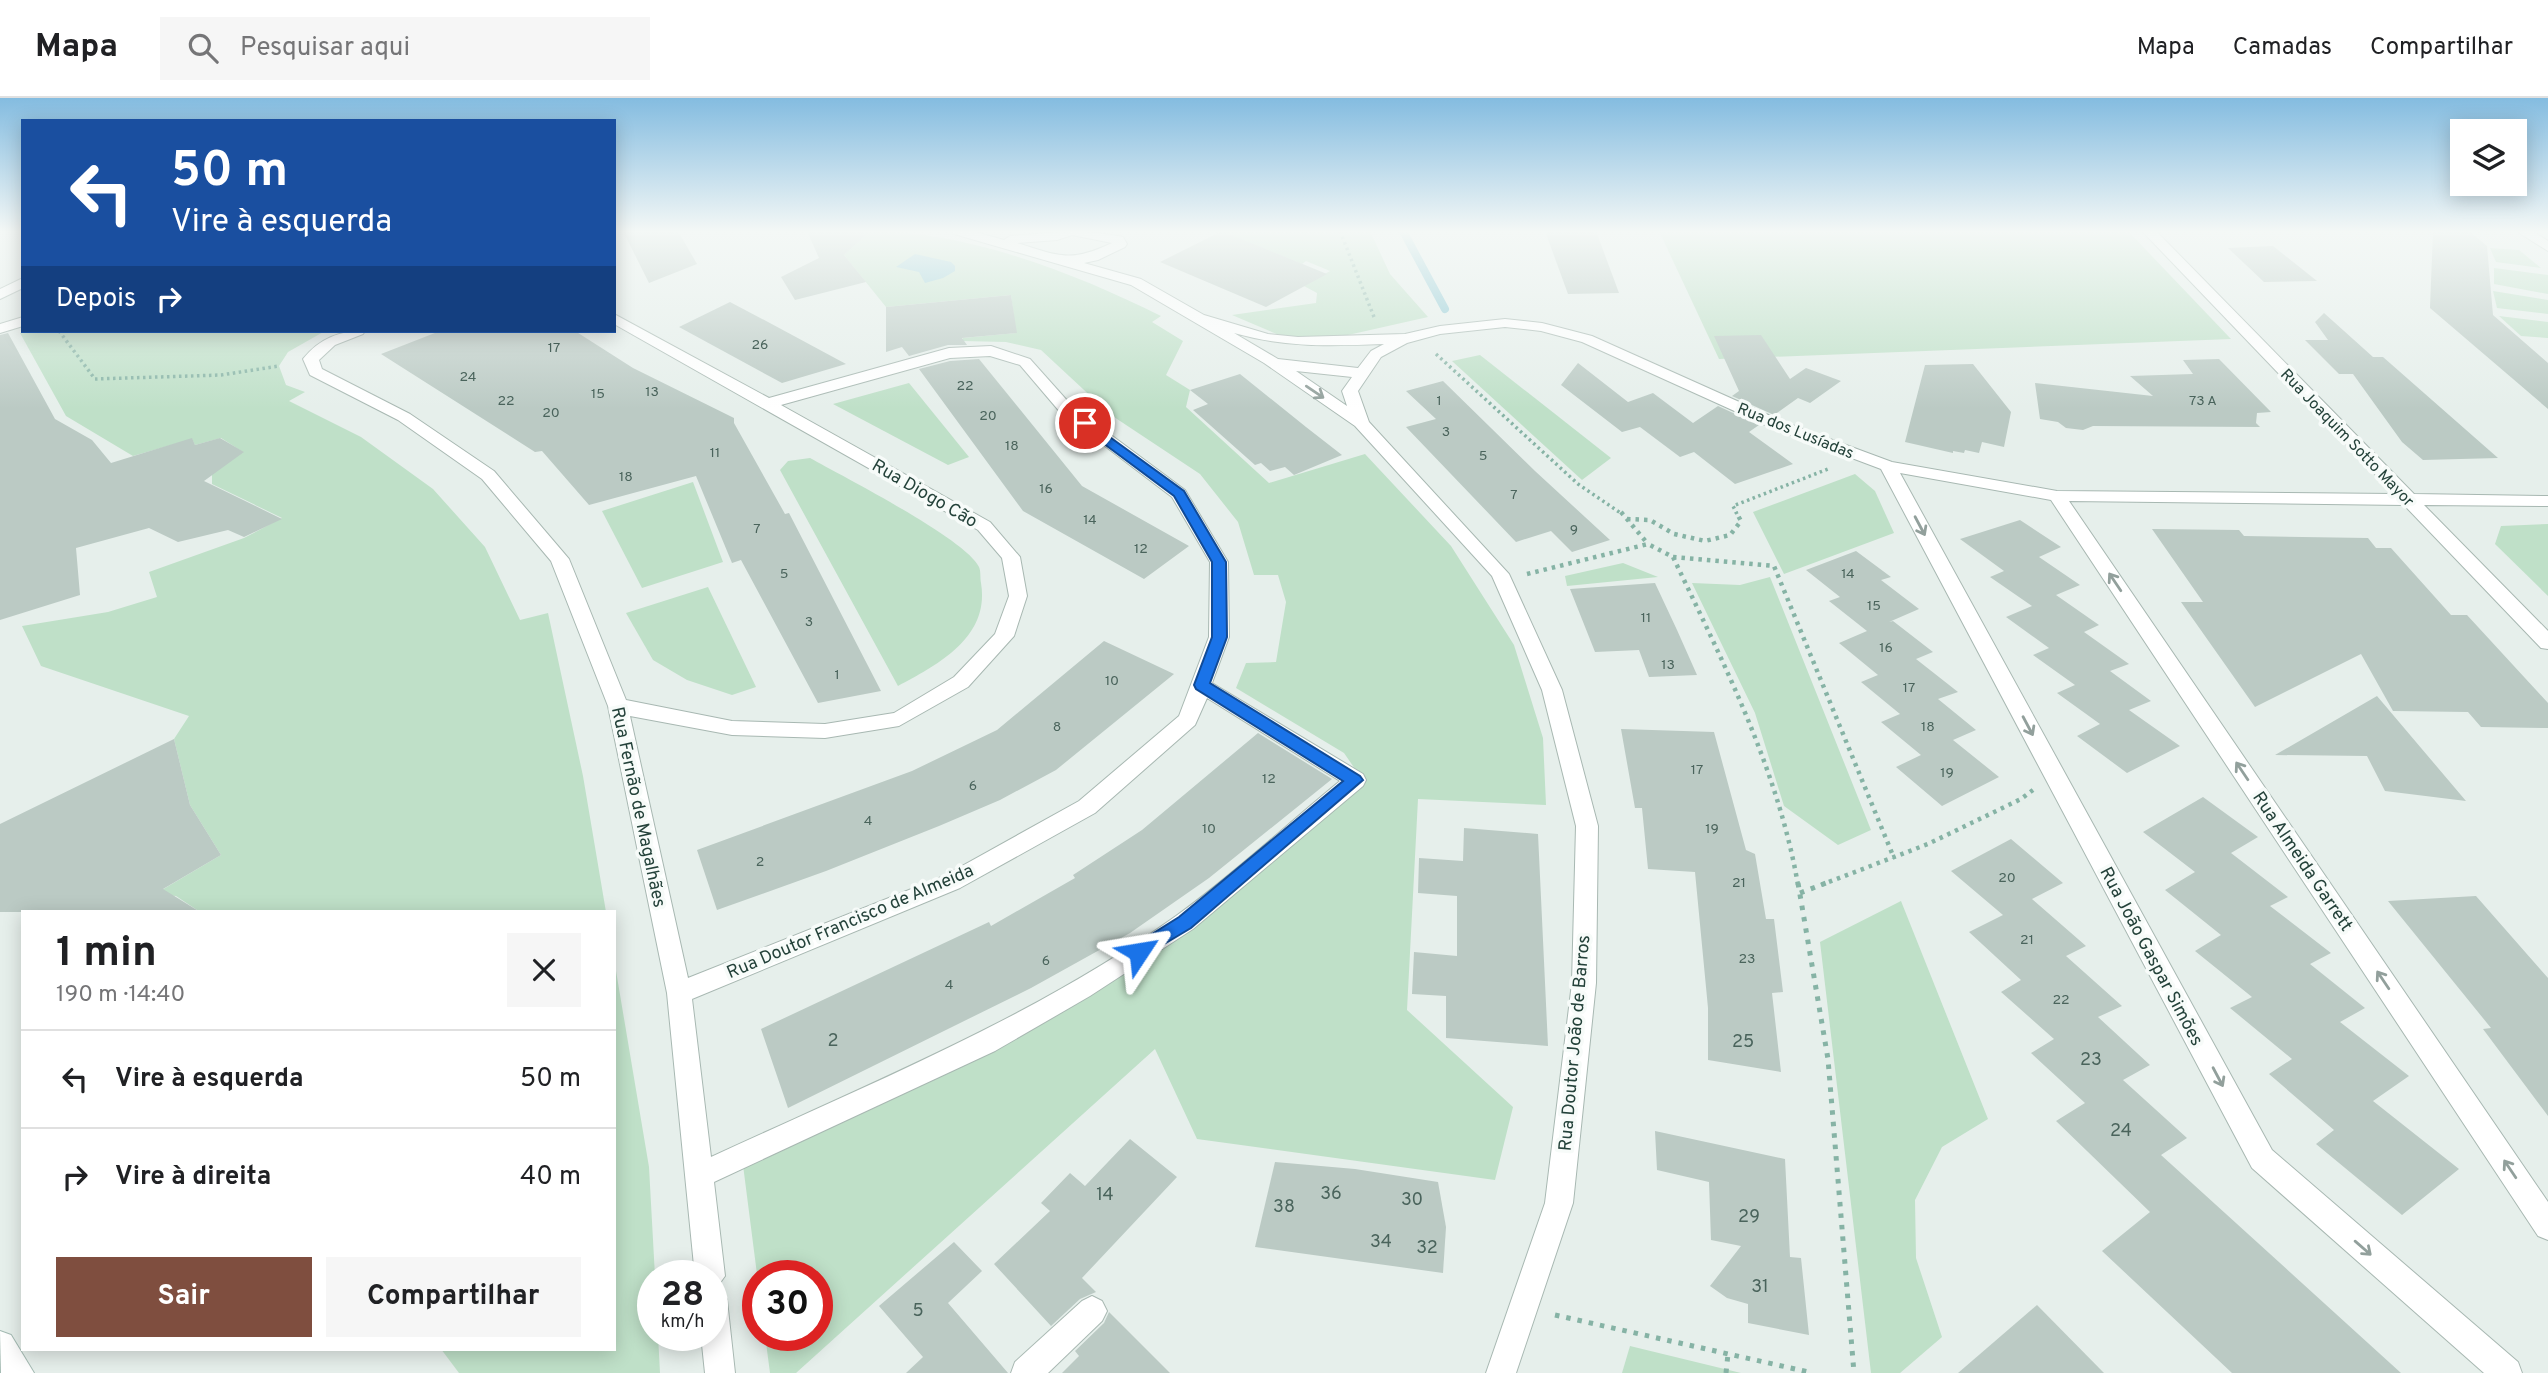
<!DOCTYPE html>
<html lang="pt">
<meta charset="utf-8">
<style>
:root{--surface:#fff;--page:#f6f6f6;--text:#202124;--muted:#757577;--line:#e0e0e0;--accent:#7f4e3f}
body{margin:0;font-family:Overpass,sans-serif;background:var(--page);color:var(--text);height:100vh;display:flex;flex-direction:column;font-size:26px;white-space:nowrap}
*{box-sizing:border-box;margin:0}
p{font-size:23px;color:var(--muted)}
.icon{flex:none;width:38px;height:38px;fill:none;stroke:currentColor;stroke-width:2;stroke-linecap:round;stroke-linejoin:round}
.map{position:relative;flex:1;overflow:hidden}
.side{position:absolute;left:21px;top:812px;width:595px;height:441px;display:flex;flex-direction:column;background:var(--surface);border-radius:0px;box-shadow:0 4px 18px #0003}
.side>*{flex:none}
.banner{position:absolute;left:21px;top:21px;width:595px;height:214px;border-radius:0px;box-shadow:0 4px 18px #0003;background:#1a4fa0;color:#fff;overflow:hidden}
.fabs{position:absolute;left:2450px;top:21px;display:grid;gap:14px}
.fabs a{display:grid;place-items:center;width:77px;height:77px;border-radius:0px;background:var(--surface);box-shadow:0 4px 18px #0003;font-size:35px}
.speed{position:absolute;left:637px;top:1162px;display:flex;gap:14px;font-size:35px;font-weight:700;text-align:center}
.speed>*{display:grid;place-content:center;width:91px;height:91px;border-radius:50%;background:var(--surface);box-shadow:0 4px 18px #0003;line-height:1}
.speed small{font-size:18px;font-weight:400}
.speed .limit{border:10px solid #d22;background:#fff;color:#111}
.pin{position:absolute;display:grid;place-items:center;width:60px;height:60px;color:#fff;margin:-30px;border:4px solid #fff;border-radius:50%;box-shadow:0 2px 7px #0007}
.me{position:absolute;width:77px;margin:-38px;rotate:57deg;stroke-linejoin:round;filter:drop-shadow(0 0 5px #0008)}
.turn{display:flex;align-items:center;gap:24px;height:147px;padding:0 35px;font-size:32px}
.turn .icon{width:91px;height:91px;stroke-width:2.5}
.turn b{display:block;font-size:49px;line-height:60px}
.then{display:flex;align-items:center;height:66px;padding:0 35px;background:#0003;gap:14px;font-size:26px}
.round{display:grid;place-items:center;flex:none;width:74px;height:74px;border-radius:0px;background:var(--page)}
.headline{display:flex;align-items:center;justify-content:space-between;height:119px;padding:0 35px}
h1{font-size:42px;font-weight:700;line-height:52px}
.button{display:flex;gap:14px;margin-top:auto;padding:14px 35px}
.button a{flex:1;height:80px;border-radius:0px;background:var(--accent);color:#fff;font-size:28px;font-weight:700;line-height:80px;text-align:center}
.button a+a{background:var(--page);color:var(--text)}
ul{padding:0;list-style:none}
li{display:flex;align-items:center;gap:21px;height:98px;padding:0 35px;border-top:2px solid var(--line)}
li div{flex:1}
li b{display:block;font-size:26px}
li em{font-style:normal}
header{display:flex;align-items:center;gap:42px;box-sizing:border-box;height:98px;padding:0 35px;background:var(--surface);border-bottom:2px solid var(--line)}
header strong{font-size:33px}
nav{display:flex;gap:38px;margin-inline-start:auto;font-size:24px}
.search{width:490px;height:63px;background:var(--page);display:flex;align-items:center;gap:18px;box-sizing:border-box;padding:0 24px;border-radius:0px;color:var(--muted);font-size:26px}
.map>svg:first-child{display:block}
.green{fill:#bfe0c8}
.water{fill:#8ec9d4}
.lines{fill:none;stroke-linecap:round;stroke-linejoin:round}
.stream{stroke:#8ec9d4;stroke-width:8}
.building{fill:#bbcac4}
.street-casing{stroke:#a8b8b2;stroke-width:2}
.secondary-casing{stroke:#a4bbb3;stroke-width:2}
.path-far2{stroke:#86b3a5;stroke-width:3.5;stroke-dasharray:2.5 3.5;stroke-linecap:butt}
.path-far1{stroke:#86b3a5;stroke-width:4.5;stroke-dasharray:3.5 5;stroke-linecap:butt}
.path{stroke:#86b3a5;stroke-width:5;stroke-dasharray:4.5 7;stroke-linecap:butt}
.street{fill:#fff;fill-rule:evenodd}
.secondary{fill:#fff;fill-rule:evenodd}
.oneway{stroke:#92a09c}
.route{fill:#1a73e8;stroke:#114b97;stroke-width:2}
.labels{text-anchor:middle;stroke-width:7;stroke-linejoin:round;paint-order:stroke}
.number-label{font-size:14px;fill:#4a645c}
.far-street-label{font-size:16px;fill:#24423a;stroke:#f7fbf9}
.street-label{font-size:18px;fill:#24423a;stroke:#f7fbf9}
.near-number-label{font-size:18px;fill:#4a645c}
</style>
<header>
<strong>Mapa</strong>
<div class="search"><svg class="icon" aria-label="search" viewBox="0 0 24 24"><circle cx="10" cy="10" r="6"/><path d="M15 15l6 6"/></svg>Pesquisar aqui</div>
<nav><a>Mapa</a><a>Camadas</a><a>Compartilhar</a></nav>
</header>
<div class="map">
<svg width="2548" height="1275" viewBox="0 0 2548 1275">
<rect width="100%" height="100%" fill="#e6efeb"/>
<!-- green -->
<g class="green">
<path d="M870,133C967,133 1075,175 1161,218L1152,224L1183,243L1166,277L1190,292L1186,309L1269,385L1365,356L1451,448L1514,547L1543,640L1546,707L1418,701L1407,912L1513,1009L1495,1082L1197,1041L1155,951L796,1275H770L765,1237H817V1178H758V1184L743,1067L1184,836L1362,681L1344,655L1236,590L1246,565L1276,564L1286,504L1278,477H1254L1238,424L1200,376L1111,317L1041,252L1006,244L962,243L963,240L1016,235L1011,197L886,209L844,157Z"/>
<path d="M1221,133H1370L1390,176L1428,219L1348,237L1286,240L1232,217L1316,205L1317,195L1304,188L1330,173L1306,163L1302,166Z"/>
<path d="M1659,133H2128L2231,241L1719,261Z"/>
<path d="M2490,150L2519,152L2541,170L2496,164Z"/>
<path d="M2494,170L2548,177V196L2494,186Z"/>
<path d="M2493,193L2548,202V216L2497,210Z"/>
<path d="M2499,218L2548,224V240L2521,238Z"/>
<path d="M28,233H325L288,254L279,268L286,287L305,294L289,303L361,339L433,391L485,449L520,522L548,515L583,678L606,814H200L176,798L155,796L221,757L190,707L174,641L189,618L41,568L22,528L108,514L157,499L149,474L244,440L282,420L212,386V371L243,354L221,340L195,347L192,341L133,358L66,318L20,235Z"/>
<path d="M1480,257L1611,360L1582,382L1452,263Z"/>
<path d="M909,285L969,359L948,367L833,306Z"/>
<path d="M810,360C842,378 966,441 979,469C981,473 980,480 981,485C990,539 939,566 898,588L780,372L788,363Z"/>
<path d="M1855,376L1875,393L1894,435L1784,476L1753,414Z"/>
<path d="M693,384L723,464L642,490L602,413Z"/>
<path d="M2548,426V498L2495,446L2501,428Z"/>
<path d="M1623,465L1658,479L1567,488L1565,478Z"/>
<path d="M1770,479L1871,732L1838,747L1784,708L1755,615L1692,485L1740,487Z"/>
<path d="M708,489L756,589L732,597L687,582L653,562L626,515Z"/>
<path d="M1901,803L1988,1021L1942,1049L1915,1102L1916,1160L1942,1239L1900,1275H1871L1820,844Z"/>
<path d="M614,861L649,1069L655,1178L653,1237H658L660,1275H459L441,1251H614Z"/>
<path d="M1630,1248L1741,1275H1622Z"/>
</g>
<!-- water -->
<path class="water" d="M915,156L951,164L955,168V173L943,180L925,185L919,174L896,169Z"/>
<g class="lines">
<!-- stream -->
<path class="stream" d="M1403,133L1445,211"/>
</g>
<!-- building -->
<g class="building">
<path d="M623,133H678L697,166L649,185Z"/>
<path d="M807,133H870L844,157L866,184L795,202L781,179L819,160Z"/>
<path d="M1222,133L1327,176L1266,209L1160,164Z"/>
<path d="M1545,133H1596L1619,195L1568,196Z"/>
<path d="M2433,133H2469L2487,148L2493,217L2548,265V311L2430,210Z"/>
<path d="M2273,148L2317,183L2264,184L2228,150Z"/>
<path d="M1011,197L1017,235L962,240L967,247H948L909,258L902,249L886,254V209Z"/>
<path d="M730,204L768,224L846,266L782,285L679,229Z"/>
<path d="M2324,215L2373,259H2383L2498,360L2423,362L2402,344L2353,276H2339L2305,242H2328L2315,224Z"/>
<path d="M440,233H575L633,270L734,320V325L785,416L789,415L881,593L818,605L741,462L732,465L696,378L589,407L542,353L535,354L381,256Z"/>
<path d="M8,235L55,321L92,342L111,365L192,340L195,347L220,340L244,354L204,383L282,421L244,439L228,432L178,444L149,430L76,450L80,497L0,522V237Z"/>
<path d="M1761,237L1790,281L1806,270L1841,283L1810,305L1798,300L1774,317L1732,298L1739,293L1714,238Z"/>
<path d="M979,261L1082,388L1189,448L1144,481L1023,413L919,271L950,263Z"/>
<path d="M2219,261L2271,314L2257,315L2256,325L2260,329L2093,328L2083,332L2066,330L2058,324L2040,321L2035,285L2153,298L2130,278L2193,276L2183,262Z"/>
<path d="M1578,265L1628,304L1653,295L1693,325L1718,308L1759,327L1749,334L1793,366L1735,386L1694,354L1680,359L1640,329L1622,334L1561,287Z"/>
<path d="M1973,266L2011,314L2004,349L1982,344L1979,355L1965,352L1964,355L1953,353V355L1905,344L1925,267Z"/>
<path d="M1240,276L1306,329L1342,357L1294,377L1285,369L1270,373L1261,365L1255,367L1193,312L1208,306L1190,292Z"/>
<path d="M1443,283L1535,373L1610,442L1572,454L1551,433L1516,444L1406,329L1436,321L1406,293Z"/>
<path d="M2020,422L2061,449L2039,459L2080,487L2056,497L2099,527L2084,534L2129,566L2110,573L2151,603L2129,612L2180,648L2127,675L2077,638L2100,626L2057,595L2075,587L2033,557L2049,550L2006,519L2032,508L1990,479L2004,473L1960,441Z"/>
<path d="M2152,431L2239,432L2244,438L2368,440L2376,450H2391L2451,517H2467L2548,605V630L2481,629L2468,614L2393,613L2361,556L2255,609L2181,504H2203Z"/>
<path d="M1856,453L1891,479L1881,482L1919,511L1889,524L1893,523L1933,554L1916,561L1958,594L1938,601L1976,632L1953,642L1999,679L1942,708L1896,669L1921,657L1881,624L1900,616L1861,584L1878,577L1839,545L1867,533L1829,503L1840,499L1806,472Z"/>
<path d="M1655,485L1677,532L1697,577L1649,579L1639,552L1595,554L1570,491Z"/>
<path d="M1104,543L1174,576L1056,672L1000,702L939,728L826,773L717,812L697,752L912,673L997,632Z"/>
<path d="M2377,598L2466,703L2385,693L2367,658L2275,657Z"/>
<path d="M1621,631L1714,634L1746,752L1755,756L1766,821H1774L1783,894L1772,895L1781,974L1708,962V910L1695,774L1648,771L1642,710H1635Z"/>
<path d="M1258,635L1332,681L1209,780L1130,835L1031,890L788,1010L761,931L989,824L991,828L1075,780L1073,777L1142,732Z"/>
<path d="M174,641L190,707L221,757L163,791L200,814H0V726Z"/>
<path d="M2203,699L2258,739L2231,755L2288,799L2270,808L2331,855L2310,866L2365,910L2340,924L2409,978L2373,1003L2459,1071L2402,1117L2316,1046L2334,1032L2269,976L2292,961L2230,910L2252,899L2195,853L2221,837L2165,792L2195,774L2143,734Z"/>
<path d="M1464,730L1538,736L1548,948L1446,940V898L1412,896L1414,854L1457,858V798L1418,795L1419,760L1463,763Z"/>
<path d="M2011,741L2063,785L2032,801L2086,848L2066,858L2122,908L2098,919L2150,967L2123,982L2187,1040L2161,1057L2401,1275H2232L2102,1153L2150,1114L2056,1023L2085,1005L2031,955L2054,941L2001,894L2021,882L1969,834L2003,817L1951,773Z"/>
<path d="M2476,798L2548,880V1018L2483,931L2491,930L2388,803Z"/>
<path d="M1655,1033L1785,1061L1790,1159L1801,1160L1809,1237L1748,1225V1206L1727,1200L1710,1188L1741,1148L1711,1142L1709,1084L1657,1072Z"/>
<path d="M1130,1041L1177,1079L1082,1180L1096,1194L1080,1201L1051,1228L994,1166L1050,1113L1041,1105L1070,1075L1085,1088Z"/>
<path d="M1275,1064L1355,1071L1438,1084L1446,1129L1443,1175L1255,1149Z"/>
<path d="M954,1144L982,1173L948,1205L1008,1275H906L923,1259L879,1208Z"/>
<path d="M2037,1207L2104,1275H1958Z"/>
<path d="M1109,1214L1170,1275H1062L1079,1258L1075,1253L1104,1225Z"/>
</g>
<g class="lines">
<defs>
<g id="street">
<path d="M952,133H972L1004,142L1010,138C1049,135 1084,130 1123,139L1127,146L1125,149L1098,162L1084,165L1141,181L1204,217L1268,236L1298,239L1405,236L1440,228L1505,221L1542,225L1592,238L1784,324L1892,364L2057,393L2394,396L2142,133H2156L2414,396L2548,398V408L2424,407L2548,533V551L2541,550L2404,407L2069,403L2548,1104V1142L2538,1138L2051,402L1900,375L2272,1052L2518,1264L2522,1275H2484L2252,1070L1881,371L1772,330L1582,244L1541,233L1505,229L1440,236L1407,245L1381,259L1358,293L1369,324L1509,476L1562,592L1598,728L1596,885L1573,1105L1516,1275H1486L1545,1105L1572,885L1576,728L1542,592L1492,478L1355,328L1264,265L1131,187L954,136ZM1072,137L1112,145C1070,165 1059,158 1017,145L1057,142ZM1234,235C1287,250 1331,248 1384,246L1371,253L1358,270L1278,261ZM1296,273L1352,279L1342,293L1347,308Z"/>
<path d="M2516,133H2532L2548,143V153Z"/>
<path d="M23,180V190L0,201V191Z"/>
<path d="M614,216L769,300L949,250L991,248L1030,261L1072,308L1185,392L1228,464L1229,539L1212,585L1363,676L1366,682L1363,688L1193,831L1090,898L995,953L714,1084L725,1178L717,1189L722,1192L727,1202L735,1275H705L701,1237H712V1178H695L667,895L608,608L551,463L482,381L398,322L310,277L303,261C320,240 339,233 365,233L363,236L335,247L319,262L322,271L410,316L494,373L569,461L626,602L732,623L825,626L894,615L954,579L995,536L1009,498L1002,460L978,432L614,226ZM990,258L1020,267L1060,314L1172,399L1210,464L1209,539L1179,618L1079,703L944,778L688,880L630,618L732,637L825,640L899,628L968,589L1014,538L1027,498L1020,459L990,424L781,307L950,260ZM1207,600L1340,683C1286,727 1232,778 1176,818C1033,920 869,986 711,1059L692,901L960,790L1095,715L1195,627Z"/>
<path d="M23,219V228L0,235V226Z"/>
<path d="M1092,1198L1102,1203L1107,1213L1102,1223L1048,1275H1011L1015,1264L1082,1203Z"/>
</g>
<path id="secondary" d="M0,1233L11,1237L34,1275H1Z"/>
</defs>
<!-- street casing -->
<use href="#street" class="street-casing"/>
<!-- secondary casing -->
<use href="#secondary" class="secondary-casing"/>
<!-- path-far2 -->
<g class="path-far2">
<path d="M1340,133L1374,219"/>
<path d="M59,233L95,281L221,277L279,268"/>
<path d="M1436,256L1578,386L1622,416"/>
<path d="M1737,416L1733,408L1828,371"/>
</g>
<!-- path-far1 -->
<g class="path-far1">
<path d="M1621,414L1648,446"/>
<path d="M1627,421L1650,422L1674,436L1705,443L1730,437L1741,423L1736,414"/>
<path d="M1673,459L1774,468L1894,760"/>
<path d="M1527,476L1648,446L1673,459C1723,564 1778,671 1798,787"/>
<path d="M1821,787L1928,746L2021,701L2033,692"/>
</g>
<!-- path -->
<g class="path">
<path d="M1798,785L1828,961L1854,1275"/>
<path d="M1800,795L1826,785"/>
<path d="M1555,1217L1813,1275"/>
<path d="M1726,1275L1728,1256"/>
</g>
<!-- street -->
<use href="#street" class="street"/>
<!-- secondary -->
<use href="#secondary" class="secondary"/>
</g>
<!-- one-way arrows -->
<defs><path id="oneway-shaft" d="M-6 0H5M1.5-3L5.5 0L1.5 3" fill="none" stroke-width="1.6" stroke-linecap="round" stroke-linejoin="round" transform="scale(1.75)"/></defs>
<g class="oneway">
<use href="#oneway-shaft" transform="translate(1315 294) rotate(34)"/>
<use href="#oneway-shaft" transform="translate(1920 428) rotate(62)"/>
<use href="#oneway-shaft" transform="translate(2115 484) rotate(-124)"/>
<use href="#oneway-shaft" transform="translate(2028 628) rotate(62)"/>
<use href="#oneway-shaft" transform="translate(2242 673) rotate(-124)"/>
<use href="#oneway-shaft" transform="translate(2383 882) rotate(-124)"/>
<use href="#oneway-shaft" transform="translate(2218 979) rotate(62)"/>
<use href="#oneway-shaft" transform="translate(2510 1071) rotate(-124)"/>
<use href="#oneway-shaft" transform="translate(2363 1150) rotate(41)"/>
</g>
<!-- sky -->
<linearGradient id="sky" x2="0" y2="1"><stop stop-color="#84bce0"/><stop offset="0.43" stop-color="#f4f8f6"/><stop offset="1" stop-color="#f4f8f6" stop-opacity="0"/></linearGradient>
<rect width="2548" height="311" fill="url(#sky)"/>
<!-- route -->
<path class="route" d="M1085,321L1184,393L1226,464L1227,539L1210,585L1360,678L1363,682L1191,830L1139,861L1133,859L1130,854L1133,848L1179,819L1343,683L1196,591L1194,587L1212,539V464L1174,398L1080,328L1079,325Z"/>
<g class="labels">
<!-- number labels -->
<g class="number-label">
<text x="760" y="251">26</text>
<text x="554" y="254">17</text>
<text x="468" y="283">24</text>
<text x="965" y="292">22</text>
<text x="652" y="298">13</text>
<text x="598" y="300">15</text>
<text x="506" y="307">22</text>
<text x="1439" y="307">1</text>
<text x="2203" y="307">73 A</text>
<text x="551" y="319">20</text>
<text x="988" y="322">20</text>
<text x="1446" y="338">3</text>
<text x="1012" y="352">18</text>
<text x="715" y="359">11</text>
<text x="1483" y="362">5</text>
<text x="626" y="383">18</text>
<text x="1046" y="395">16</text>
<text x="1514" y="401">7</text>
<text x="1090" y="426">14</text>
<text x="757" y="435">7</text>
<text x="1574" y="436">9</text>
<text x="1141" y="455">12</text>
<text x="784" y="480">5</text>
<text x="1848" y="480">14</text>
<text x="1874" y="512">15</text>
<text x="1646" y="524">11</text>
<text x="809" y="528">3</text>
<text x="1886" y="554">16</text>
<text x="1668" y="571">13</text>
<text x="837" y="581">1</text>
<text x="1112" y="587">10</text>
<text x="1909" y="594">17</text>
<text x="1057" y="633">8</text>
<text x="1928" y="633">18</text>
<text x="1697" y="676">17</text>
<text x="1947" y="679">19</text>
<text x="1269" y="685">12</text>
<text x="973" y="692">6</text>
<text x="868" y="727">4</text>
<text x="1209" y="735">10</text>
<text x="1712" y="735">19</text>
<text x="760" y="768">2</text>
<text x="2007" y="784">20</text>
<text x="1739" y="789">21</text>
<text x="2027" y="846">21</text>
<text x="1747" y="865">23</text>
<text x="1046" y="867">6</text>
<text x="949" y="891">4</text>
<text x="2061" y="906">22</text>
</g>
<!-- far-street labels -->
<g class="far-street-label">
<text transform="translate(1796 332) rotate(22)" y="6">Rua dos Lusíadas</text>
<text transform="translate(2348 339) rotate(46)" y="6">Rua Joaquim Sotto Mayor</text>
</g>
<!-- street labels -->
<g class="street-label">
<text transform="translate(925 395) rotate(30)" y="6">Rua Diogo Cão</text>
<text transform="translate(639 709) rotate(78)" y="6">Rua Fernão de Magalhães</text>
<text transform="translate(2303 763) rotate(56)" y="6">Rua Almeida Garrett</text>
<text transform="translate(850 823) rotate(-23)" y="6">Rua Doutor Francisco de Almeida</text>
<text transform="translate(2152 858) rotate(62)" y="6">Rua João Gaspar Simões</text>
<text transform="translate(1574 945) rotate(-85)" y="6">Rua Doutor João de Barros</text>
</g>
<!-- near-number labels -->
<g class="near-number-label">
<text x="833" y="948">2</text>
<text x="1743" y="949">25</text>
<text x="2091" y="967">23</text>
<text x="2121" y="1038">24</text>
<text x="1331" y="1101">36</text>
<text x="1105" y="1102">14</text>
<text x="1412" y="1107">30</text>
<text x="1284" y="1114">38</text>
<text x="1749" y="1124">29</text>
<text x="1381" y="1149">34</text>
<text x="1427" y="1155">32</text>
<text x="1760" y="1194">31</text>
<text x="918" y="1218">5</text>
</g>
</g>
</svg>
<div class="fabs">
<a><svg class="icon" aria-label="layers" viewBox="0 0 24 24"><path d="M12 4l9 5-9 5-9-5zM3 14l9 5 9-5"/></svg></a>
</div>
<div class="speed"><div>28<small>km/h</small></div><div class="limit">30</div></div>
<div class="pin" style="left:1085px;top:325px;background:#d93025"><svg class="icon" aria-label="arrive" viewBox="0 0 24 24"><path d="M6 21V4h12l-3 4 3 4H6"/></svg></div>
<svg class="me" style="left:1139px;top:854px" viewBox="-20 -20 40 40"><path d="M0-17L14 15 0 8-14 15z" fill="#1a73e8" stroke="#fff" stroke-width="4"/></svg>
<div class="banner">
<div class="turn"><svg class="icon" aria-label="left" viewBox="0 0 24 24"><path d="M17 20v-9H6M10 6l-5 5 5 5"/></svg><div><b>50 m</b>Vire à esquerda</div></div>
<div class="then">Depois<svg class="icon" aria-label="right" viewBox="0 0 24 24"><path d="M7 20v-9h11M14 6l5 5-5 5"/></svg></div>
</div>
<section class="side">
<div class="headline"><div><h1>1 min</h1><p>190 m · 14:40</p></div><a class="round"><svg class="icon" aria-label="close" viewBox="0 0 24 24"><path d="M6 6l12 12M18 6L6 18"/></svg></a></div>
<ul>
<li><svg class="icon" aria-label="left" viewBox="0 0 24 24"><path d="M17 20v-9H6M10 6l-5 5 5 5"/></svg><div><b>Vire à esquerda</b></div><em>50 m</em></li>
<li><svg class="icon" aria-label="right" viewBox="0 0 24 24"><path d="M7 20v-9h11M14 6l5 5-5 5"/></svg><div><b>Vire à direita</b></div><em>40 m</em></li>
</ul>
<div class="button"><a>Sair</a><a>Compartilhar</a></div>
</section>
</div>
